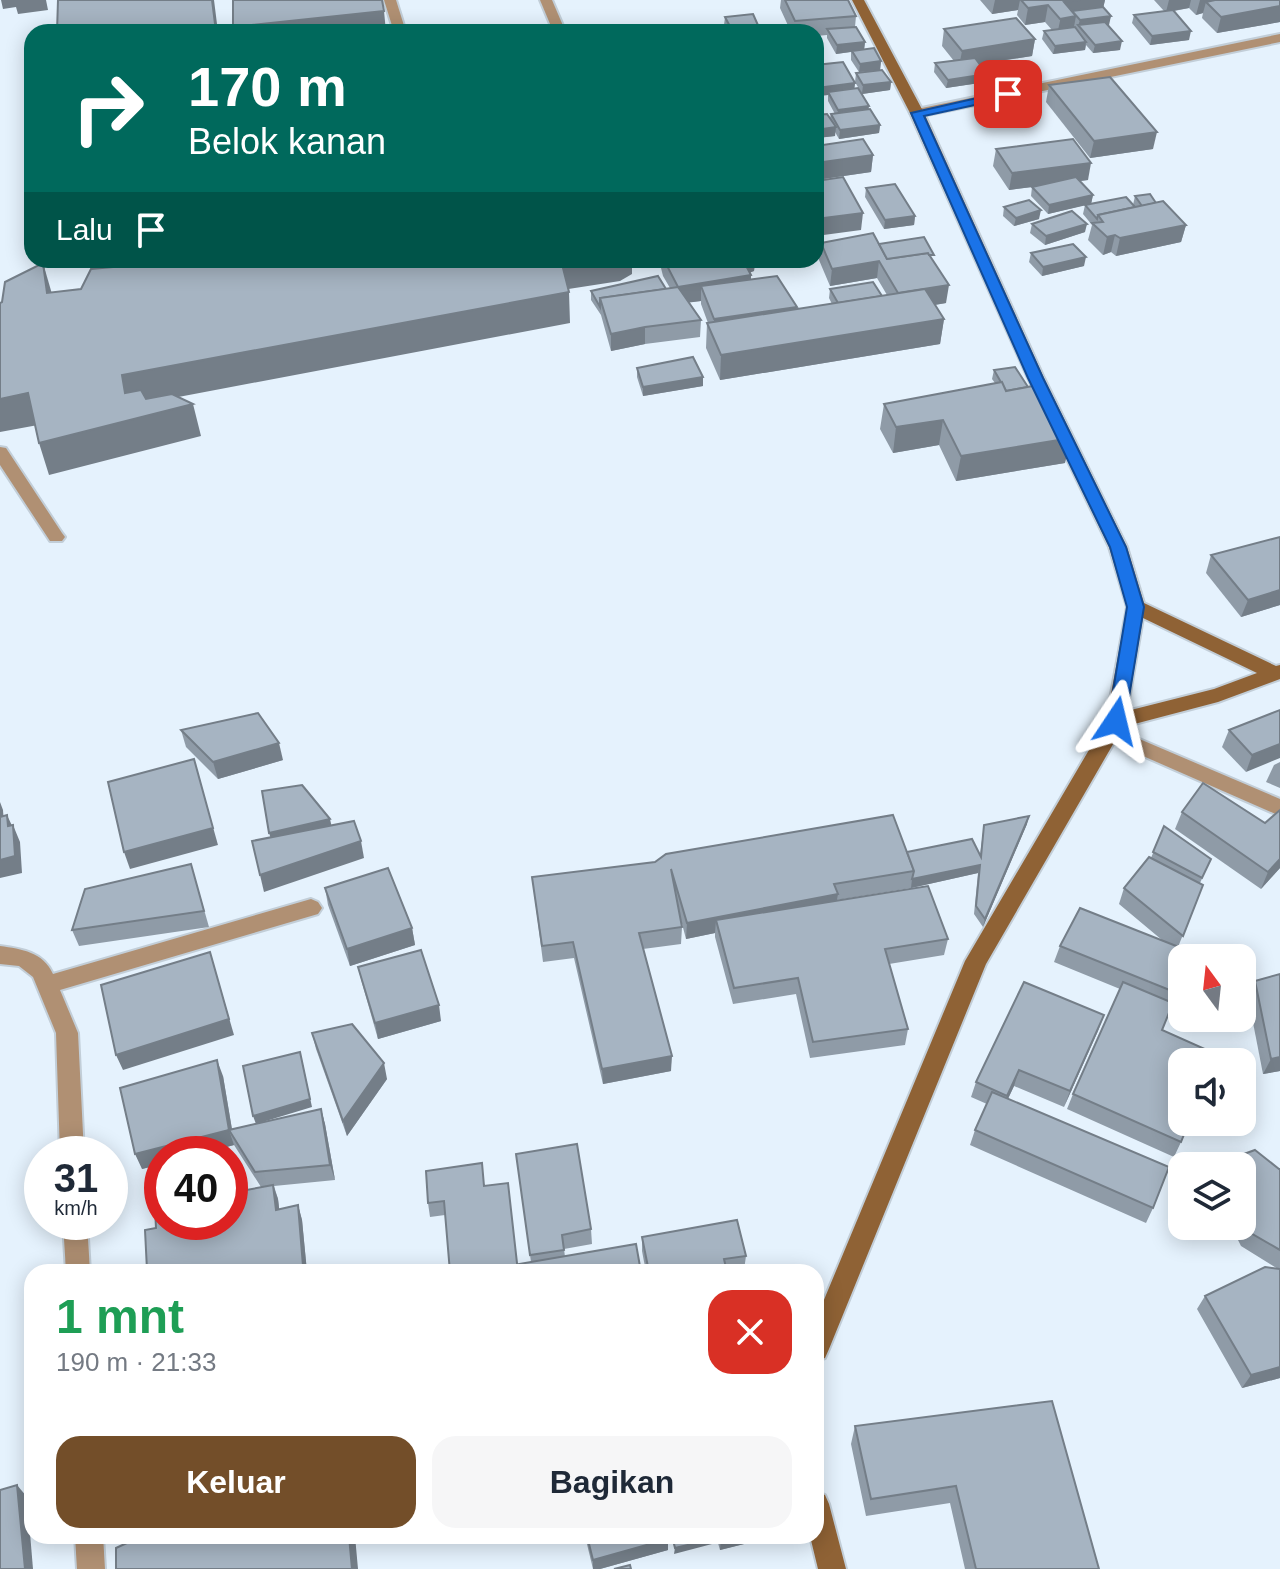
<!DOCTYPE html>
<html lang="id">
<meta charset="utf-8">
<style>
:root{--surface:#fff;--page:#f6f6f7;--text:#1f2937;--muted:#747a83;--accent:#734e29}
body{margin:0;font-family:Arial,sans-serif;background:var(--page);color:var(--text);height:100vh;display:flex;flex-direction:column;font-size:30px;white-space:nowrap}
*{box-sizing:border-box;margin:0}
p{font-size:26px;color:var(--muted)}
.icon{flex:none;width:44px;height:44px;fill:none;stroke:currentColor;stroke-width:2;stroke-linecap:round;stroke-linejoin:round}
.map{position:relative;flex:1;overflow:hidden}
.sheet{position:absolute;left:24px;top:1264px;width:800px;height:280px;display:flex;flex-direction:column;background:var(--surface);border-radius:24px;box-shadow:0 4px 20px #0003}
.sheet>*{flex:none}
.banner{position:absolute;left:24px;top:24px;width:800px;height:244px;border-radius:24px;box-shadow:0 4px 20px #0003;background:#00695c;color:#fff;overflow:hidden}
.needle{width:52px;rotate:345deg}
.buttons{position:absolute;left:1168px;top:944px;display:grid;gap:16px}
.buttons a{display:grid;place-items:center;width:88px;height:88px;border-radius:16px;background:var(--surface);box-shadow:0 4px 20px #0003;font-size:40px}
.speed{position:absolute;left:24px;top:1136px;display:flex;gap:16px;font-size:40px;font-weight:700;text-align:center}
.speed>*{display:grid;place-content:center;width:104px;height:104px;border-radius:50%;background:var(--surface);box-shadow:0 4px 20px #0003;line-height:1}
.speed small{font-size:20px;font-weight:400}
.speed .limit{border:12px solid #d22;background:#fff;color:#111}
.pin{position:absolute;display:grid;place-items:center;width:68px;height:68px;color:#fff;margin:-34px;border-radius:16px;box-shadow:0 4px 12px #0006}
.me{position:absolute;width:88px;margin:-44px;rotate:10deg;stroke-linejoin:round;filter:drop-shadow(0 0 6px #0008)}
.turn{display:flex;align-items:center;gap:28px;height:168px;padding:0 32px;font-size:36px}
.turn .icon{width:104px;height:104px;stroke-width:2.5}
.turn b{display:block;font-size:56px;line-height:68px}
.then{display:flex;align-items:center;height:76px;padding:0 32px;background:#0003;gap:16px;font-size:30px}
.round{display:grid;place-items:center;flex:none;width:84px;height:84px;border-radius:24px;background:var(--page)}
.summary{display:flex;align-items:center;justify-content:space-between;height:136px;padding:0 32px}
h1{font-size:48px;font-weight:700;line-height:60px;color:#1e9e55}
.cta{display:flex;gap:16px;margin-top:auto;padding:16px 32px}
.cta a{flex:1;height:92px;border-radius:24px;background:var(--accent);color:#fff;font-size:32px;font-weight:700;line-height:92px;text-align:center}
.cta a+a{background:var(--page);color:var(--text)}
.map>svg:first-child{display:block}
.lines{fill:none;stroke-linecap:round;stroke-linejoin:round}
.lane-casing{stroke:#c2ced8;stroke-width:4}
.street-casing{stroke:#c2ced8;stroke-width:4}
.secondary-casing{stroke:#c2ced8;stroke-width:4}
.lane{fill:#b09073;fill-rule:evenodd}
.street{fill:#b09073;fill-rule:evenodd}
.secondary{fill:#8f6235;fill-rule:evenodd}
.wall{fill:#8f9ba7}
.shaded-wall{fill:#747e88}
.building{fill:#a6b4c2;stroke:#747e88;stroke-width:2}
.route{fill:#1a73e8;stroke:#114b97;stroke-width:2}
</style>
<div class="map">
<svg width="1280" height="1569" viewBox="0 0 1280 1569">
<rect width="100%" height="100%" fill="#e5f2fd"/>
<g class="lines">
<defs>
<g id="lane">
<path d="M384,0H396L406,32H394Z"/>
<path d="M540,0H552L564,28L563,31H553Z"/>
<path d="M0,447L6,448L62,533L65,537L62,541H50L0,465Z"/>
</g>
<g id="street">
<path d="M1280,34V42L917,117L910,113L917,109Z"/>
<path d="M1109,726L1280,799V816L1102,738L1099,733L1102,728Z"/>
<path d="M311,899L318,902L322,908L318,914L60,990L78,1033L84,1154H60L56,1033L33,977L19,966L0,964V946C22,949 43,952 53,974Z"/>
<path d="M63,1222H87L90,1272H66Z"/>
<path d="M75,1536H103L105,1569H77Z"/>
</g>
<g id="secondary">
<path d="M852,0H864L924,113L1044,378L1127,547L1144,603L1276,666L1280,665V679L1218,702L1123,727L986,964L829,1349L825,1358L816,1361V1319L965,961L1106,721L1127,607L1109,547L1028,378L910,113ZM1143,618L1257,673L1214,689L1127,711Z"/>
<path d="M816,1491L825,1495L829,1504L846,1569H818L810,1536H816Z"/>
</g>
</defs>
<!-- lane casing -->
<use href="#lane" class="lane-casing"/>
<!-- street casing -->
<use href="#street" class="street-casing"/>
<!-- secondary casing -->
<use href="#secondary" class="secondary-casing"/>
<!-- lane -->
<use href="#lane" class="lane"/>
<!-- street -->
<use href="#street" class="street"/>
<!-- secondary -->
<use href="#secondary" class="secondary"/>
</g>
<!-- wall -->
<g class="wall">
<path d="M781,0H848L856,16L855,27L865,42L864,50L881,61L880,70L859,72L851,60V52L836,54L827,38V35L816,36V32H791L780,8Z"/>
<path d="M980,0H1105L1103,8L1111,16L1108,25L1120,50L1093,53L1086,45L1085,50L1053,54L1042,39L1044,31L1052,30L1045,22L1025,25L1017,15L1018,10L992,14Z"/>
<path d="M1154,0H1280V22L1217,33L1202,18L1203,13L1196,15L1189,8L1174,11L1189,40L1150,45L1132,23L1134,15L1164,11Z"/>
<path d="M725,17L761,32H728L724,25Z"/>
<path d="M944,29L1035,39L1032,56L980,64L987,74L986,82L946,88L934,72L935,63L954,61L942,46Z"/>
<path d="M816,65L855,83L854,89L880,125L879,133L839,139L835,132V136L818,138L823,145L873,155L871,172L816,180V104L820,111L819,115L830,118L831,114H835L828,101V95L816,96Z"/>
<path d="M856,73L891,82L890,90L862,94L855,82Z"/>
<path d="M1049,85L1153,149L1090,158L1046,102Z"/>
<path d="M996,149L1088,180L1079,181L1093,195L1091,204L1133,205L1135,196L1156,203L1186,225L1181,242L1116,256L1111,252L1103,255L1088,240L1092,225L1083,214L1085,205L1048,214L1031,196L1032,187L1009,190L993,166Z"/>
<path d="M866,188L915,216L914,225L884,229L865,197Z"/>
<path d="M1004,207L1039,219L1014,226L1003,216Z"/>
<path d="M1032,224L1085,232L1045,245L1030,233Z"/>
<path d="M821,243L879,244L933,262L946,303L935,305L944,319L940,344L720,380L706,348L707,323H708L701,304V301L689,302L701,320L700,337L645,344L611,351L601,315L591,300V291L670,288L663,276L659,260H788L755,264L754,271L750,272L751,275V280L796,309L832,304L829,298L830,289L882,296L887,295L877,278L830,286L819,260Z"/>
<path d="M1031,253L1084,266L1042,276L1029,262Z"/>
<path d="M637,368L703,386L643,396L637,377Z"/>
<path d="M994,370L1065,463L956,481L939,445L893,453L880,429L884,404L995,383L992,379Z"/>
<path d="M1280,537V605L1241,617L1206,573L1211,555Z"/>
<path d="M1280,710L1246,772L1222,747L1229,730Z"/>
<path d="M181,730L283,760L218,779L186,747Z"/>
<path d="M1280,762V788L1266,782L1274,765Z"/>
<path d="M1182,812L1280,868L1261,889L1175,829Z"/>
<path d="M1027,824L983,927L974,914L978,873L911,888L837,900L948,939L944,955L889,964L908,1029L905,1045L810,1058L796,994L733,1004L715,937V933L686,939L680,916L682,927L681,944L643,949L671,1071L603,1084L574,958L543,962L532,877L907,852L980,855L984,825Z"/>
<path d="M1164,826L1211,859L1200,883L1203,885L1178,947L1182,958V1014L1171,1009L1162,1030L1181,1142L1174,1157L1067,1109L1073,1094L1120,989L1054,962L1060,946L1162,940L1119,904L1124,888L1151,858Z"/>
<path d="M191,864L209,927L79,946L72,930Z"/>
<path d="M325,888L412,928L415,945L350,966L328,905Z"/>
<path d="M358,967L441,1021L378,1039L362,983Z"/>
<path d="M1255,981L1280,1071L1263,1074L1248,997Z"/>
<path d="M1104,1015L1064,1107L1014,1086L1008,1099L1153,1208L1146,1223L970,1145L975,1130L987,1104L971,1097L976,1082Z"/>
<path d="M312,1033L387,1079L347,1136L316,1049Z"/>
<path d="M223,1076L232,1129L321,1109L325,1124L335,1180L274,1186L278,1199L279,1209L298,1205L302,1220L307,1272H148L147,1270L156,1228L261,1187L234,1145L142,1169Z"/>
<path d="M1255,1150L1279,1169H1280V1378L1242,1388L1197,1309L1205,1296L1265,1267L1278,1269L1241,1246L1231,1226H1242V1166H1215L1216,1164Z"/>
<path d="M516,1154L591,1229L592,1244L564,1249L565,1257L531,1262Z"/>
<path d="M482,1163L445,1215L430,1217L428,1203Z"/>
<path d="M642,1237L746,1256L744,1270L731,1272H646L642,1251Z"/>
<path d="M855,1426L1099,1569H965L950,1503L866,1516L851,1444Z"/>
<path d="M585,1536H668V1550L600,1569H593Z"/>
<path d="M716,1536H776L720,1550Z"/>
</g>
<!-- shaded-wall -->
<g class="shaded-wall">
<path d="M1,0H46L48,10L18,14L16,7L3,9Z"/>
<path d="M212,0H214L218,32H216Z"/>
<path d="M995,0H1020L1018,10L992,14Z"/>
<path d="M1080,0H1105L1102,13L1076,16L1073,32L1057,35L1064,2Z"/>
<path d="M1169,0H1191L1189,8L1166,12Z"/>
<path d="M1200,0H1235L1206,2L1203,13L1196,15Z"/>
<path d="M1048,5L1045,22L1025,25L1028,8Z"/>
<path d="M1280,6V22L1217,33L1221,17Z"/>
<path d="M384,11L386,32H234L233,27Z"/>
<path d="M1111,16L1109,25L1080,28L1078,26L1080,20Z"/>
<path d="M1191,31L1189,40L1150,45L1152,36Z"/>
<path d="M1035,39L1032,56L959,67L962,51Z"/>
<path d="M1122,41L1120,50L1093,53L1095,45Z"/>
<path d="M865,42L864,50L836,54L837,45Z"/>
<path d="M1086,42L1085,50L1053,54L1055,46Z"/>
<path d="M881,61L880,70L859,72L860,64Z"/>
<path d="M987,74L986,82L946,88L948,80Z"/>
<path d="M891,82L890,90L862,94L863,85Z"/>
<path d="M855,83L854,92H828V95L816,96L817,88Z"/>
<path d="M869,106L868,115L837,119L838,110Z"/>
<path d="M880,125L879,133L839,139L840,130Z"/>
<path d="M836,127L835,136L816,138V130Z"/>
<path d="M1157,132L1153,149L1090,158L1094,141Z"/>
<path d="M873,155L871,172L816,180V163Z"/>
<path d="M1091,163L1088,180L1009,190L1012,173Z"/>
<path d="M1093,195L1091,204L1048,214L1049,205Z"/>
<path d="M1041,210L1039,219L1014,226L1016,218Z"/>
<path d="M863,213L861,230L816,236V219Z"/>
<path d="M915,216L914,225L884,229L885,220Z"/>
<path d="M1087,224L1085,232L1045,245L1046,236Z"/>
<path d="M1186,225L1181,242L1116,256L1120,238Z"/>
<path d="M1115,235L1111,252L1103,255L1107,237Z"/>
<path d="M1086,257L1084,266L1042,276L1043,267Z"/>
<path d="M561,260H632V274L620,281L562,290Z"/>
<path d="M742,260H755L754,271L741,276Z"/>
<path d="M879,261L877,278L830,286L832,269Z"/>
<path d="M43,263L52,294L47,293Z"/>
<path d="M751,275L750,293L701,286V301L678,304V287Z"/>
<path d="M949,285L946,303L896,311L899,294Z"/>
<path d="M569,292L570,323L131,406L193,404L201,436L49,475L39,443L125,393L122,375Z"/>
<path d="M797,307L795,324L714,337V319Z"/>
<path d="M944,319L940,344L720,380L721,355Z"/>
<path d="M645,327V344L611,351V334Z"/>
<path d="M703,377V386L643,396V387Z"/>
<path d="M28,393L38,425L0,432V399Z"/>
<path d="M943,420L939,445L893,453L896,427Z"/>
<path d="M1071,438L1065,463L956,481L961,456Z"/>
<path d="M1280,590V605L1241,617L1248,600Z"/>
<path d="M279,743L283,760L218,779L213,762Z"/>
<path d="M1280,744V758L1246,772L1252,755Z"/>
<path d="M194,759L218,845L130,869L124,852Z"/>
<path d="M0,802L3,810L4,824L0,825Z"/>
<path d="M7,815L14,830L13,825L20,842L22,873L0,878V860L8,826Z"/>
<path d="M1029,816L1027,824L983,927L985,919Z"/>
<path d="M330,819L332,828L272,842L269,833Z"/>
<path d="M361,841L364,858L264,892L260,875Z"/>
<path d="M1280,859V868L1261,889L1268,872Z"/>
<path d="M980,865L978,873L911,888L912,879Z"/>
<path d="M838,894L835,910L716,920L715,933L686,939L687,923Z"/>
<path d="M412,928L415,945L350,966L347,949Z"/>
<path d="M210,952L234,1035L123,1070L116,1055Z"/>
<path d="M439,1005L441,1021L378,1039L375,1023Z"/>
<path d="M1104,1015L1098,1031L1064,1107L1070,1091Z"/>
<path d="M672,1056L671,1071L603,1084L602,1069Z"/>
<path d="M1280,1057V1071L1263,1074L1271,1059Z"/>
<path d="M217,1060L223,1076L233,1136L229,1130Z"/>
<path d="M302,1060L312,1107L256,1124L253,1116Z"/>
<path d="M384,1063L387,1079L347,1136L343,1121Z"/>
<path d="M1019,1070L1014,1086L1002,1111L1007,1096Z"/>
<path d="M321,1109L325,1124L335,1180L330,1165Z"/>
<path d="M229,1130L234,1145L200,1154H162V1164L142,1169L135,1154Z"/>
<path d="M273,1185L278,1199L281,1224L276,1210Z"/>
<path d="M298,1205L302,1220L307,1272H271Z"/>
<path d="M1280,1367V1378L1242,1388L1251,1375Z"/>
<path d="M17,1485L27,1497L33,1569H25Z"/>
<path d="M349,1536H355L358,1569H352Z"/>
<path d="M733,1536H776L720,1550L721,1539Z"/>
<path d="M668,1539V1550L600,1569H593V1560Z"/>
<path d="M713,1539L712,1544L674,1554L675,1548Z"/>
</g>
<!-- building -->
<g class="building">
<path d="M58,0H212L216,32H57Z"/>
<path d="M233,0H382L384,11L233,27Z"/>
<path d="M785,0H848L856,16L795,21Z"/>
<path d="M1021,0H1080L1064,2L1076,16L1060,19L1048,5L1028,8Z"/>
<path d="M1215,0H1280V6L1221,17L1206,2Z"/>
<path d="M1103,7L1111,16L1080,20L1072,11Z"/>
<path d="M1173,10L1191,31L1152,36L1134,15Z"/>
<path d="M753,14L761,32H733L725,17Z"/>
<path d="M1016,18L1035,39L962,51L944,29Z"/>
<path d="M1105,22L1122,41L1095,45L1078,25Z"/>
<path d="M856,27L865,42L837,45L827,29Z"/>
<path d="M1075,27L1086,42L1055,46L1044,31Z"/>
<path d="M874,48L881,61L860,64L852,51Z"/>
<path d="M975,58L987,74L948,80L935,63Z"/>
<path d="M843,62L855,83L817,88L816,65Z"/>
<path d="M882,70L891,82L863,85L856,73Z"/>
<path d="M1110,77L1157,132L1094,141L1049,85Z"/>
<path d="M858,88L869,106L838,110L828,92Z"/>
<path d="M870,109L880,125L840,130L831,114Z"/>
<path d="M827,114L836,127L816,130V115Z"/>
<path d="M816,135L823,145L863,139L873,155L816,163Z"/>
<path d="M1073,139L1091,163L1012,173L996,149Z"/>
<path d="M843,177L863,213L816,219V181Z"/>
<path d="M1076,177L1093,195L1049,205L1032,187Z"/>
<path d="M895,184L915,216L885,220L866,188Z"/>
<path d="M1150,194L1156,203L1142,206L1135,196Z"/>
<path d="M1126,197L1135,207L1098,215L1097,219L1085,205Z"/>
<path d="M1029,200L1041,210L1016,218L1004,207Z"/>
<path d="M1163,201L1186,225L1120,238L1115,235L1107,237L1092,223L1103,222L1098,215Z"/>
<path d="M1072,211L1087,224L1046,236L1032,224Z"/>
<path d="M873,233L887,259L928,253L949,285L898,293L879,261L832,269L821,243Z"/>
<path d="M924,237L934,255H929L928,253L887,259L879,244Z"/>
<path d="M1073,244L1086,257L1043,267L1031,253Z"/>
<path d="M122,260H561L569,292L122,375L125,393L141,390L146,399L172,394L193,404L39,443L28,393L0,399V303L2,302L5,282L43,263L47,293L81,289L91,269L113,267Z"/>
<path d="M664,260H743L751,275L678,287Z"/>
<path d="M658,276L666,289L600,298V307L591,291Z"/>
<path d="M777,276L797,307L714,319L701,286Z"/>
<path d="M873,282L882,296L838,303L830,289Z"/>
<path d="M678,287L701,320L645,327L611,334L600,298Z"/>
<path d="M925,289L944,319L721,355L707,323Z"/>
<path d="M693,357L703,377L643,387L637,368Z"/>
<path d="M1015,367L1028,387L1006,391L994,370Z"/>
<path d="M1002,382L1006,391L1038,385L1071,438L961,456L943,420L896,427L884,404Z"/>
<path d="M1280,537V590L1248,600L1211,555Z"/>
<path d="M1280,710V744L1252,755L1229,730Z"/>
<path d="M258,713L279,743L213,762L181,730Z"/>
<path d="M194,759L213,828L124,852L108,782Z"/>
<path d="M1203,783L1265,823L1280,810V859L1268,872L1182,812Z"/>
<path d="M302,785L330,819L269,833L262,791Z"/>
<path d="M7,815L8,826L13,825L15,856L0,860V817Z"/>
<path d="M893,815L914,871L834,884L838,894L687,923L671,869L682,927L639,933L672,1056L602,1069L573,942L542,946L532,877L655,862L666,854Z"/>
<path d="M1029,816L985,919L976,906L980,865L912,879L914,871L907,852L972,839L981,857L984,825Z"/>
<path d="M354,821L361,841L260,875L252,841Z"/>
<path d="M1164,826L1211,859L1202,878L1153,852Z"/>
<path d="M1149,857L1203,885L1183,936L1124,888Z"/>
<path d="M191,864L204,911L72,930L85,889Z"/>
<path d="M388,868L412,928L347,949L325,888Z"/>
<path d="M928,886L948,939L885,949L908,1029L813,1042L798,978L734,988L716,920Z"/>
<path d="M1080,908L1199,955V958H1182V995L1060,946Z"/>
<path d="M421,950L439,1005L375,1023L358,967Z"/>
<path d="M210,952L229,1019L116,1055L101,985Z"/>
<path d="M1280,974V1057L1271,1059L1255,981Z"/>
<path d="M1024,982L1104,1015L1070,1091L1019,1070L1007,1096L976,1082Z"/>
<path d="M1123,982L1173,1003L1162,1030L1216,1054L1213,1062H1182V1122H1189L1181,1142L1073,1094Z"/>
<path d="M352,1024L384,1063L343,1121L312,1033Z"/>
<path d="M300,1052L310,1099L253,1116L243,1066Z"/>
<path d="M217,1060L229,1130L135,1154L120,1088Z"/>
<path d="M992,1092L1169,1167L1153,1208L975,1130Z"/>
<path d="M321,1109L330,1165L255,1172L229,1130Z"/>
<path d="M577,1144L591,1229L562,1235L564,1250L530,1255L516,1154Z"/>
<path d="M1255,1150L1279,1169H1280V1250L1249,1232L1242,1217V1166H1217L1216,1164Z"/>
<path d="M482,1163L484,1186L508,1183L518,1272H450L444,1201L428,1203L426,1171Z"/>
<path d="M273,1185L276,1210L298,1205L303,1266L271,1272H159V1267L147,1270L145,1230L156,1228L155,1208L162,1206V1222H230V1193Z"/>
<path d="M737,1220L746,1256L724,1259L727,1272H649L642,1237Z"/>
<path d="M636,1244L641,1272H520L519,1264Z"/>
<path d="M1265,1267L1280,1269V1367L1251,1375L1205,1296Z"/>
<path d="M1052,1401L1099,1569H976L956,1486L871,1499L855,1426Z"/>
<path d="M17,1485L25,1569H0V1490Z"/>
<path d="M142,1536H349L352,1569H116V1548Z"/>
<path d="M587,1536H668V1539L593,1560Z"/>
<path d="M672,1536H712L713,1539L675,1548Z"/>
<path d="M630,1565L631,1569H614Z"/>
</g>
<!-- route -->
<path class="route" d="M1008,91L1012,92V97L924,116L1043,378L1126,547L1144,607L1125,721L1116,727L1108,721L1127,607L1110,547L1028,378L911,113Z"/>
</svg>
<div class="buttons">
<a><svg class="needle" viewBox="-14 -14 28 28"><path d="M0-13l5 13h-10z" fill="#e53935"/><path d="M0 13l5-13h-10z" fill="#747a83"/></svg></a>
<a><svg class="icon" aria-label="sound" viewBox="0 0 24 24"><path d="M4 9h4l5-4v14l-5-4H4zM17 9q2 3 0 6"/></svg></a>
<a><svg class="icon" aria-label="layers" viewBox="0 0 24 24"><path d="M12 4l9 5-9 5-9-5zM3 14l9 5 9-5"/></svg></a>
</div>
<div class="speed"><div>31<small>km/h</small></div><div class="limit">40</div></div>
<div class="pin" style="left:1008px;top:94px;background:#d93025"><svg class="icon" aria-label="arrive" viewBox="0 0 24 24"><path d="M6 21V4h12l-3 4 3 4H6"/></svg></div>
<svg class="me" style="left:1116px;top:721px" viewBox="-20 -20 40 40"><path d="M0-17L14 15 0 8-14 15z" fill="#1a73e8" stroke="#fff" stroke-width="4"/></svg>
<div class="banner">
<div class="turn"><svg class="icon" aria-label="right" viewBox="0 0 24 24"><path d="M7 20v-9h11M14 6l5 5-5 5"/></svg><div><b>170 m</b>Belok kanan</div></div>
<div class="then">Lalu<svg class="icon" aria-label="arrive" viewBox="0 0 24 24"><path d="M6 21V4h12l-3 4 3 4H6"/></svg></div>
</div>
<section class="sheet">
<div class="summary"><div><h1>1 mnt</h1><p>190 m · 21:33</p></div><a class="round" style="background:#d93025;color:#fff"><svg class="icon" aria-label="close" viewBox="0 0 24 24"><path d="M6 6l12 12M18 6L6 18"/></svg></a></div>
<div class="cta"><a>Keluar</a><a>Bagikan</a></div>
</section>
</div>
